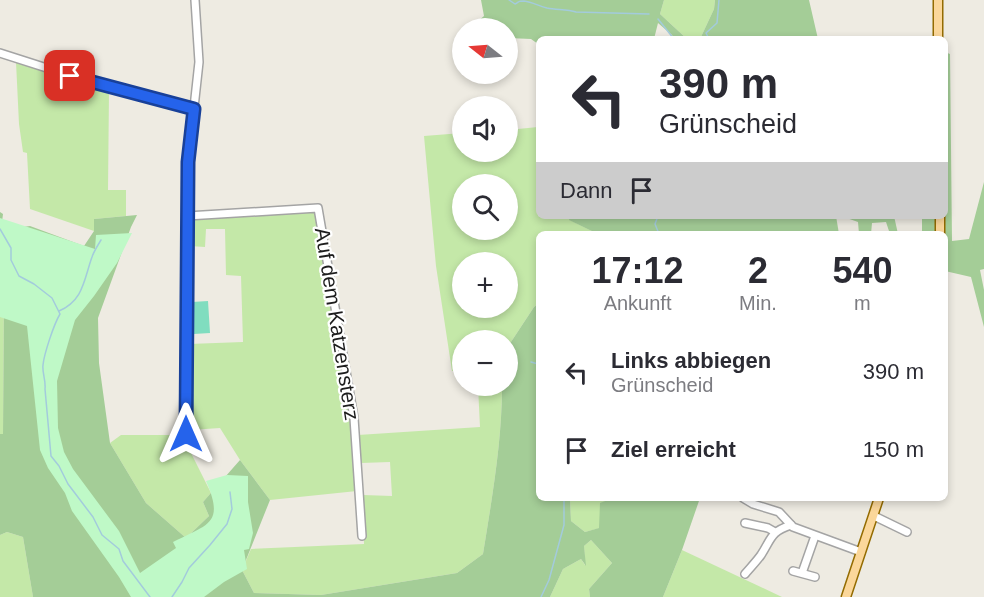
<!DOCTYPE html>
<html lang="de">
<meta charset="utf-8">
<style>
:root{--surface:#fff;--page:#f2f2f3;--text:#2b2b33;--muted:#7c7c81}
body{margin:0;font-family:Arial,sans-serif;background:var(--page);color:var(--text);height:100vh;display:flex;flex-direction:column;font-size:22px;white-space:nowrap}
*{box-sizing:border-box;margin:0}
p{font-size:20px;color:var(--muted)}
.icon{flex:none;width:33px;height:33px;fill:none;stroke:currentColor;stroke-width:2;stroke-linecap:round;stroke-linejoin:round}
.map{position:relative;flex:1;overflow:hidden}
.drawer{position:absolute;left:536px;top:231px;width:412px;height:270px;display:flex;flex-direction:column;background:var(--surface);border-radius:9px;box-shadow:0 3px 9px #0003}
.drawer>*{flex:none}
.guide{position:absolute;left:536px;top:36px;width:412px;height:183px;border-radius:9px;box-shadow:0 3px 9px #0003;background:#fff;color:var(--text);overflow:hidden}
.needle{width:39px;rotate:287deg}
.buttons{position:absolute;left:452px;top:18px;display:grid;gap:12px}
.buttons a{display:grid;place-items:center;width:66px;height:66px;border-radius:50%;background:var(--surface);box-shadow:0 3px 9px #0003;font-size:30px}
.pin{position:absolute;display:grid;place-items:center;width:51px;height:51px;color:#fff;margin:-26px;border-radius:12px;box-shadow:0 3px 9px #0006}
.me{position:absolute;width:66px;margin:-33px;rotate:0deg;stroke-linejoin:round;filter:drop-shadow(0 0 4px #0008)}
.turn{display:flex;align-items:center;gap:21px;height:126px;padding:0 24px;font-size:27px}
.turn .icon{width:78px;height:78px;stroke-width:2.5}
.turn b{display:block;font-size:42px;line-height:51px}
.then{display:flex;align-items:center;height:57px;padding:0 24px;background:#0003;gap:12px;font-size:22px}
.eta{display:flex;justify-content:space-evenly;align-items:center;height:102px;text-align:center}
.eta b{font-size:36px;font-weight:600;line-height:42px}
ul{padding:0;list-style:none}
li{display:flex;align-items:center;gap:18px;height:78px;padding:0 24px}
li div{flex:1}
li b{display:block;font-size:22px}
li em{font-style:normal}
.map>svg:first-child{display:block}
.grass{fill:#c4e8a8;fill-rule:evenodd}
.forest{fill:#a4cd97}
.park{fill:#bff9c7}
.pitch{fill:#80ddbf}
.lines{fill:none;stroke-linecap:round;stroke-linejoin:round}
.stream{stroke:#a3cbdc;stroke-width:1.5}
.minor-casing{stroke:#a4a4a4;stroke-width:10}
.major-casing{stroke:#946c01;stroke-width:11}
.minor{stroke:#fff;stroke-width:7}
.major{stroke:#fbd79a;stroke-width:8}
.route-casing{stroke:#184099;stroke-width:15}
.route{stroke:#2563eb;stroke-width:10}
.labels{text-anchor:middle;stroke-width:4.5;stroke-linejoin:round;paint-order:stroke}
.street-label{font-size:21px;fill:#1d1d1d;stroke:#fff}
</style>
<div class="map">
<svg width="984" height="597" viewBox="0 0 984 597">
<rect width="100%" height="100%" fill="#eeebe2"/>
<!-- grass -->
<g class="grass">
<path d="M664,0H715L714,9L700,39H687L660,14Z"/>
<path d="M16,62L109,91L108,190H126V216L94,219V231L30,209L27,153L23,152L19,124Z"/>
<path d="M538,127V216H570V220L598,234H538V304L534,307L507,348V340H462V371H452L436,266L424,136L462,133V152H507V130ZM462,184H507V230H462ZM462,262H507V308H462Z"/>
<path d="M315,212L326,270L351,422L357,491L270,500L240,460L220,428L190,430L189,344L243,342L241,276L226,275L225,229H206L205,247L189,246V218Z"/>
<path d="M0,283L4,288L3,435L0,434Z"/>
<path d="M478,386H502C502,442 492,498 483,554L457,573L321,595L254,593L242,570L251,549L364,544L363,495L392,496L390,462L361,463L358,435L480,427Z"/>
<path d="M121,435H182L211,493L203,502L209,516L186,538L146,503L110,443Z"/>
<path d="M570,498H613L600,504V528L585,532L571,521Z"/>
<path d="M7,532L23,537L33,597H0V535Z"/>
<path d="M591,540L612,563L589,589L590,597H550L563,569L581,559L585,565L584,546Z"/>
<path d="M682,550L782,597H663Z"/>
</g>
<!-- forest -->
<g class="forest">
<path d="M481,0H664L660,14L687,39H674L672,35L658,23L654,39H538V44L531,39L507,38V28H470L484,16Z"/>
<path d="M715,0H809L818,39H687H700L714,9Z"/>
<path d="M945,52L950,54L952,241L969,239L984,182V269L980,270L984,290V327L971,277L945,271V234H922V216H945Z"/>
<path d="M0,212L3,214L1,230L30,226L84,246L94,231V219L137,215L131,227L98,318L99,363L110,443L146,503L186,538L209,516L203,502L240,460L270,500L242,570L254,593L321,595L457,573L483,554C492,498 502,442 502,386H507V348L534,307L538,304V498H570L571,521L585,532L599,528L600,503L613,498H700L682,550L663,597H590L589,589L612,563L591,540L584,546L586,566L581,559L563,569L550,597H33L23,537L7,532L0,535V434H3L4,289L0,283Z"/>
<path d="M570,216H836L839,234H598L569,220Z"/>
<path d="M841,216H894L898,234H890L886,222L872,223L871,234H859L858,222Z"/>
</g>
<!-- park -->
<path class="park" d="M0,218L95,249L96,235L132,233L117,263L94,296L75,320L57,381L58,428L64,452L73,469L119,531L140,573L176,548L173,542C208,524 225,524 206,481L227,475L248,476V502L253,533L249,549L244,550L247,569L224,582L204,597H131L119,577L72,511L65,493L48,468L40,450L27,326L0,317Z"/>
<!-- pitch -->
<path class="pitch" d="M208,301L210,333L194,334L192,302Z"/>
<g class="lines">
<!-- stream -->
<g class="stream">
<path d="M509,0L515,4C520,1 518,1 524,1C532,2 539,6 547,8C557,10 567,9 576,12L649,14"/>
<path d="M658,19L674,39"/>
<path d="M709,39L706,33L717,23L719,0"/>
<path d="M658,216L655,224L659,234"/>
<path d="M0,229L11,248V260L19,276L34,284L52,298L60,314C54,324 44,354 43,365C42,373 46,380 45,389L51,456L59,466L68,484L93,517L102,535L119,549L123,561L150,597"/>
<path d="M59,311C84,300 84,279 92,257C94,251 98,245 101,240"/>
<path d="M531,362L538,364"/>
<path d="M172,597L182,582L189,568L210,545L227,524L232,509L230,492"/>
<path d="M541,597L549,580L564,525V498"/>
</g>
<defs>
<g id="minor">
<path d="M0,53L100,85L194,109"/>
<path d="M187,216L318,208L354,418L362,536"/>
<path d="M186,434L188,162L199,62L195,0"/>
<path d="M743,498L753,504L779,512L793,527L861,552"/>
<path d="M874,516L907,532"/>
<path d="M745,523L768,528L775,532"/>
<path d="M793,571L815,577"/>
<path d="M802,573L815,536"/>
<path d="M745,574C750,568 756,562 761,555C772,538 770,532 791,525"/>
</g>
<g id="major">
<path d="M938,39V0"/>
<path d="M940,216V234"/>
<path d="M846,597L879,498"/>
</g>
</defs>
<!-- minor casing -->
<use href="#minor" class="minor-casing"/>
<!-- major casing -->
<use href="#major" class="major-casing"/>
<!-- minor -->
<use href="#minor" class="minor"/>
<!-- major -->
<use href="#major" class="major"/>
</g>
<g class="lines">
<defs>
<path id="route" d="M70,76L194,109L188,162L186,434"/>
</defs>
<!-- route casing -->
<use href="#route" class="route-casing"/>
<!-- route -->
<use href="#route" class="route"/>
</g>
<g class="labels">
<!-- street labels -->
<g class="street-label">
<text transform="translate(337 324) rotate(81)" y="7">Auf dem Katzensterz</text>
</g>
</g>
</svg>
<div class="buttons">
<a><svg class="needle" viewBox="-14 -14 28 28"><path d="M0-13l5 13h-10z" fill="#e53935"/><path d="M0 13l5-13h-10z" fill="#7c7c81"/></svg></a>
<a><svg class="icon" aria-label="sound" viewBox="0 0 24 24"><path d="M4 9h4l5-4v14l-5-4H4zM17 9q2 3 0 6"/></svg></a>
<a><svg class="icon" aria-label="search" viewBox="0 0 24 24"><circle cx="10" cy="10" r="6"/><path d="M15 15l6 6"/></svg></a>
<a>+</a>
<a>−</a>
</div>
<div class="pin" style="left:70px;top:76px;background:#d93025"><svg class="icon" aria-label="arrive" viewBox="0 0 24 24"><path d="M6 21V4h12l-3 4 3 4H6"/></svg></div>
<svg class="me" style="left:186px;top:434px" viewBox="-20 -20 40 40"><path d="M0-17L14 15 0 8-14 15z" fill="#2563eb" stroke="#fff" stroke-width="4"/></svg>
<div class="guide">
<div class="turn"><svg class="icon" aria-label="left" viewBox="0 0 24 24"><path d="M17 20v-9H6M10 6l-5 5 5 5"/></svg><div><b>390 m</b>Grünscheid</div></div>
<div class="then">Dann<svg class="icon" aria-label="arrive" viewBox="0 0 24 24"><path d="M6 21V4h12l-3 4 3 4H6"/></svg></div>
</div>
<section class="drawer">
<div class="eta">
<div><b>17:12</b><p>Ankunft</p></div>
<div><b>2</b><p>Min.</p></div>
<div><b>540</b><p>m</p></div>
</div>
<ul>
<li><svg class="icon" aria-label="left" viewBox="0 0 24 24"><path d="M17 20v-9H6M10 6l-5 5 5 5"/></svg><div><b>Links abbiegen</b><p>Grünscheid</p></div><em>390 m</em></li>
<li><svg class="icon" aria-label="arrive" viewBox="0 0 24 24"><path d="M6 21V4h12l-3 4 3 4H6"/></svg><div><b>Ziel erreicht</b></div><em>150 m</em></li>
</ul>
</section>
</div>
